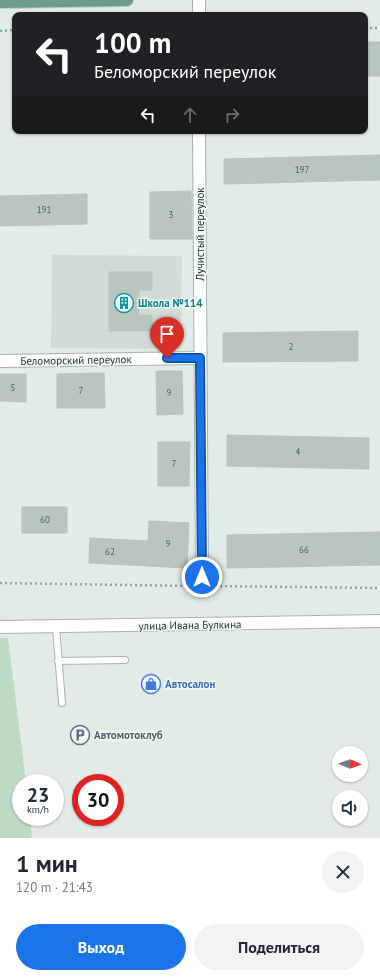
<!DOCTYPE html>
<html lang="ru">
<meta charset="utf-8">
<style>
:root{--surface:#fff;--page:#f2f2f3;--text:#1f2937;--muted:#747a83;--accent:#1a73e8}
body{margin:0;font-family:"PT Sans",sans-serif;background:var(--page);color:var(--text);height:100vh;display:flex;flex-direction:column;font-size:15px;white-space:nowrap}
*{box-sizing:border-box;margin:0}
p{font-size:13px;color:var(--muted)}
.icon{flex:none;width:22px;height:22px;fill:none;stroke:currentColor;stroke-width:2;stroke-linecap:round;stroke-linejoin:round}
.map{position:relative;height:838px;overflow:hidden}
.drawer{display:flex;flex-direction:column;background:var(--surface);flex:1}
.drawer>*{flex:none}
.guide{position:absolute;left:12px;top:12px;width:356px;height:122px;border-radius:8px;box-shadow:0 1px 3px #0004;background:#202124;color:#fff;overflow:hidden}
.needle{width:26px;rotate:92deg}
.controls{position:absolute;left:332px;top:746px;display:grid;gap:8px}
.controls a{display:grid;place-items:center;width:36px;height:36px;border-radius:50%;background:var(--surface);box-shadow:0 1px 3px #0004;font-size:20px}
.speed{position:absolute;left:12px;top:774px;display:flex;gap:8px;font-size:20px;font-weight:700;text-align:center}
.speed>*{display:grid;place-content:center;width:52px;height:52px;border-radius:50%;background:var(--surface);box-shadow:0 1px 3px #0004;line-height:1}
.speed small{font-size:10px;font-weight:400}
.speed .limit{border:6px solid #d22;background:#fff;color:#111}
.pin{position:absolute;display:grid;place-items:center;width:34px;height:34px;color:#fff;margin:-41px -17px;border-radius:50% 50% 50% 0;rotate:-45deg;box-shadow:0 0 4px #0007}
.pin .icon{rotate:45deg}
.me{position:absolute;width:44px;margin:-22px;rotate:0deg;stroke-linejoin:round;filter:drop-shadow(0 0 3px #0008)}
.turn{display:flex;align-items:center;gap:14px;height:84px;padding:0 16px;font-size:18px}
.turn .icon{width:52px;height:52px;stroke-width:2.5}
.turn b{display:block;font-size:28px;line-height:34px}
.lanes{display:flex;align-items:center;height:38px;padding:0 16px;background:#0003;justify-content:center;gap:20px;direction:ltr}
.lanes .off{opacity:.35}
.round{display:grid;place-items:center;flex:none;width:42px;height:42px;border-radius:21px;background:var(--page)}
.summary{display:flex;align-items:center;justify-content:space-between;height:68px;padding:0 16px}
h1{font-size:24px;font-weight:700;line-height:30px}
.cta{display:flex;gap:8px;margin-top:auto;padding:8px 16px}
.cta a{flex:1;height:46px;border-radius:24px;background:var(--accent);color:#fff;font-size:16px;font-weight:700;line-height:46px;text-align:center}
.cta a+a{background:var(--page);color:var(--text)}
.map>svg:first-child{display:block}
.built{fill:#d0dbd5}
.green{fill:#bcdbc2}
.building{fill:#b8c6bf;stroke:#b5c4bc}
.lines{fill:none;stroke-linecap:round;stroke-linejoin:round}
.lane-casing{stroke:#a5b3ac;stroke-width:8}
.street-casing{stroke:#a5b3ac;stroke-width:14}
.primary-casing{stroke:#c1c8c6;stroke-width:14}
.path{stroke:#85ac9c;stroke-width:2.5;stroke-dasharray:2 3;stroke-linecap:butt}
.lane{stroke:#fff;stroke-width:6}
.street{stroke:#fff;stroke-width:12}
.primary{stroke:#6a9d8b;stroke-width:12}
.route-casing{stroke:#114b97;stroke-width:10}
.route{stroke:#1a73e8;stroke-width:7}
.labels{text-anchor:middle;stroke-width:3;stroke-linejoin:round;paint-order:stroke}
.number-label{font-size:9px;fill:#485e55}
.street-label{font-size:11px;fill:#233b32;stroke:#f2f8f5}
.culture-label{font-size:11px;font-weight:bold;fill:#0d838f;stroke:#f2f8f5;text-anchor:start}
.shop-label{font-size:11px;font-weight:bold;fill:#366cbe;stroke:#f2f8f5;text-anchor:start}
.service-label{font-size:11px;font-weight:bold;fill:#4e5e75;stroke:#f2f8f5;text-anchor:start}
</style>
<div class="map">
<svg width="380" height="838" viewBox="0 0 380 838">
<rect width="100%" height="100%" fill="#e2ebe6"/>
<!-- built -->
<path class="built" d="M52,255L182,256L181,349L51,348Z"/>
<!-- green -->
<path class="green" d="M0,638H8L26,783H21V817H30L32,838H0Z"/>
<!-- building -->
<g class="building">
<rect x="365" y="42" width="15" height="34"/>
<path d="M380,155V180L224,184V159Z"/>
<path d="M191,191L192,239H150V192Z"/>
<path d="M87,194V224L0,226V196Z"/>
<path d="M109,272H152V290H139L138,315H152V331H109Z"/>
<path d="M358,331V361L223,362V333Z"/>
<path d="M156,371H182L183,414L157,415Z"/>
<path d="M104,373L105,408H57V374Z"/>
<path d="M0,374H26V402L0,401Z"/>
<path d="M227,435L369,438V469L227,466Z"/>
<path d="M158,442H190L189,486H158Z"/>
<rect x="22" y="507" width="45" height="26"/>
<path d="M149,521L189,523L187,568L89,563L90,538L148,541Z"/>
<path d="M380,532V565L227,568V535Z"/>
</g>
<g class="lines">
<defs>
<g id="lane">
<path d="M56,627L62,703"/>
<path d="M58,661L125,660"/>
</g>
<g id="street">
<path d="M199,15V0"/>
<path d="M199,131L202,577"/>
<path d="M0,361L200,358"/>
<path d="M0,627L380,621"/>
</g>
<path id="primary" d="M0,2L127,0"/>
</defs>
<!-- lane casing -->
<use href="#lane" class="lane-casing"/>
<!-- street casing -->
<use href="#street" class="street-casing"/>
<!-- primary casing -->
<use href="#primary" class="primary-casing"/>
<!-- path -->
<g class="path">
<path d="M365,28H380"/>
<path d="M0,31L15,30"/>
<path d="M0,583L193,586"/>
<path d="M210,586L380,588"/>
</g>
<!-- lane -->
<use href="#lane" class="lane"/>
<!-- street -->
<use href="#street" class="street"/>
<!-- primary -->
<use href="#primary" class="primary"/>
</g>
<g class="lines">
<defs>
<path id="route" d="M167,358H200L202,577"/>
</defs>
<!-- route casing -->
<use href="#route" class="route-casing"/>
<!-- route -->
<use href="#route" class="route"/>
</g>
<!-- icons -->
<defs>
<symbol id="building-ring" viewBox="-11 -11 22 22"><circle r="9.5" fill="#f2f8f5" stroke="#0f9aa8" stroke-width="1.5"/><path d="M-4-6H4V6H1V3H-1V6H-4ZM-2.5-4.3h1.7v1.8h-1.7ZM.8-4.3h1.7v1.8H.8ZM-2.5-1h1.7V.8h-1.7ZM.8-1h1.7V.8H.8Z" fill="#0f9aa8"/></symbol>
<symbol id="shop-ring" viewBox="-11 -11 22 22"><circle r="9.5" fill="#f2f8f5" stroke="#3f7fe0" stroke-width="1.5"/><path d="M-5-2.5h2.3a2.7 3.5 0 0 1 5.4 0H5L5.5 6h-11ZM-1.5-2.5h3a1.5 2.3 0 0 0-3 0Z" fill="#3f7fe0"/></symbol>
<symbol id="parking-ring" viewBox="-11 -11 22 22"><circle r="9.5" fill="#f2f8f5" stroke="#5c6f8a" stroke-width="1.5"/><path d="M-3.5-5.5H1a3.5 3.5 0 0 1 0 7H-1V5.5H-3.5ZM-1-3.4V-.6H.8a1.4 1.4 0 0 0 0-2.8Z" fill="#5c6f8a"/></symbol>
</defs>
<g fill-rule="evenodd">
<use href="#building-ring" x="113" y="292" width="22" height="22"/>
<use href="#shop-ring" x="140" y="673" width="22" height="22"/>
<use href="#parking-ring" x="69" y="724" width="22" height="22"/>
</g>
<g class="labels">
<!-- number labels -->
<g class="number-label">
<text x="302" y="173">197</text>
<text x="44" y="213">191</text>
<text x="171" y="218">3</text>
<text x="291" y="350">2</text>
<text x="13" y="391">5</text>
<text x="81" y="394">7</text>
<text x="169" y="396">9</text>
<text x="298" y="455">4</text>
<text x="174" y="467">7</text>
<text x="45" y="523">60</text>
<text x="168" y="547">9</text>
<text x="304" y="553">66</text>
<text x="110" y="555">62</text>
</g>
<!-- street labels -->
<g class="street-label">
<text transform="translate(200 234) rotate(-90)" y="4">Лучистый переулок</text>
<text transform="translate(76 360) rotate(-1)" y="4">Беломорский переулок</text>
<text transform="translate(190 625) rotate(-1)" y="4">улица Ивана Булкина</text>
</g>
<!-- culture labels -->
<g class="culture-label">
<text x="138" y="307">Школа №114</text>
</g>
<!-- shop labels -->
<g class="shop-label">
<text x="165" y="688">Автосалон</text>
</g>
<!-- service labels -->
<g class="service-label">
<text x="94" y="739">Автомотоклуб</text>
</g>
</g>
</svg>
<div class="controls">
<a><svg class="needle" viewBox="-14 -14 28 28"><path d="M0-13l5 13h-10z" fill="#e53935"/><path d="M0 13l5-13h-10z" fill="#747a83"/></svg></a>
<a><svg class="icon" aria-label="sound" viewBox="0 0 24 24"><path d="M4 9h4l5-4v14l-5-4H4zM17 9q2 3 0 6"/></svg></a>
</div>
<div class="speed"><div>23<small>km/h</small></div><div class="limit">30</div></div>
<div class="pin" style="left:167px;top:358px;background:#d93025"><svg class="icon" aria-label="arrive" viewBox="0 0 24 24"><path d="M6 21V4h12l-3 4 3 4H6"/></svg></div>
<svg class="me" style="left:202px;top:577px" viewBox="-20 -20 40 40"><circle r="17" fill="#1a73e8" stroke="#fff" stroke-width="3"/><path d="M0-11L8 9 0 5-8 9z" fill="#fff"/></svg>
<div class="guide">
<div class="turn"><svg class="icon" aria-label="left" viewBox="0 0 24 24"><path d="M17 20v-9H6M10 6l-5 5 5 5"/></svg><div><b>100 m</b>Беломорский переулок</div></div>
<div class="lanes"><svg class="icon" aria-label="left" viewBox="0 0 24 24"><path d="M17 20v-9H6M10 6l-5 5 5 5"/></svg><svg class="icon off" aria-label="ahead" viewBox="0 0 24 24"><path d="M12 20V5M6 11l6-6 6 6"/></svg><svg class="icon off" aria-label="right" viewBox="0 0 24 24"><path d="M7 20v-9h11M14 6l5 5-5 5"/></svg></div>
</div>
</div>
<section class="drawer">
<div class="summary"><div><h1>1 мин</h1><p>120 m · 21:43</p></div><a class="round"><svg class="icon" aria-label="close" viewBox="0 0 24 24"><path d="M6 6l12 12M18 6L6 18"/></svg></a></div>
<div class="cta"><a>Выход</a><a>Поделиться</a></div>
</section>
